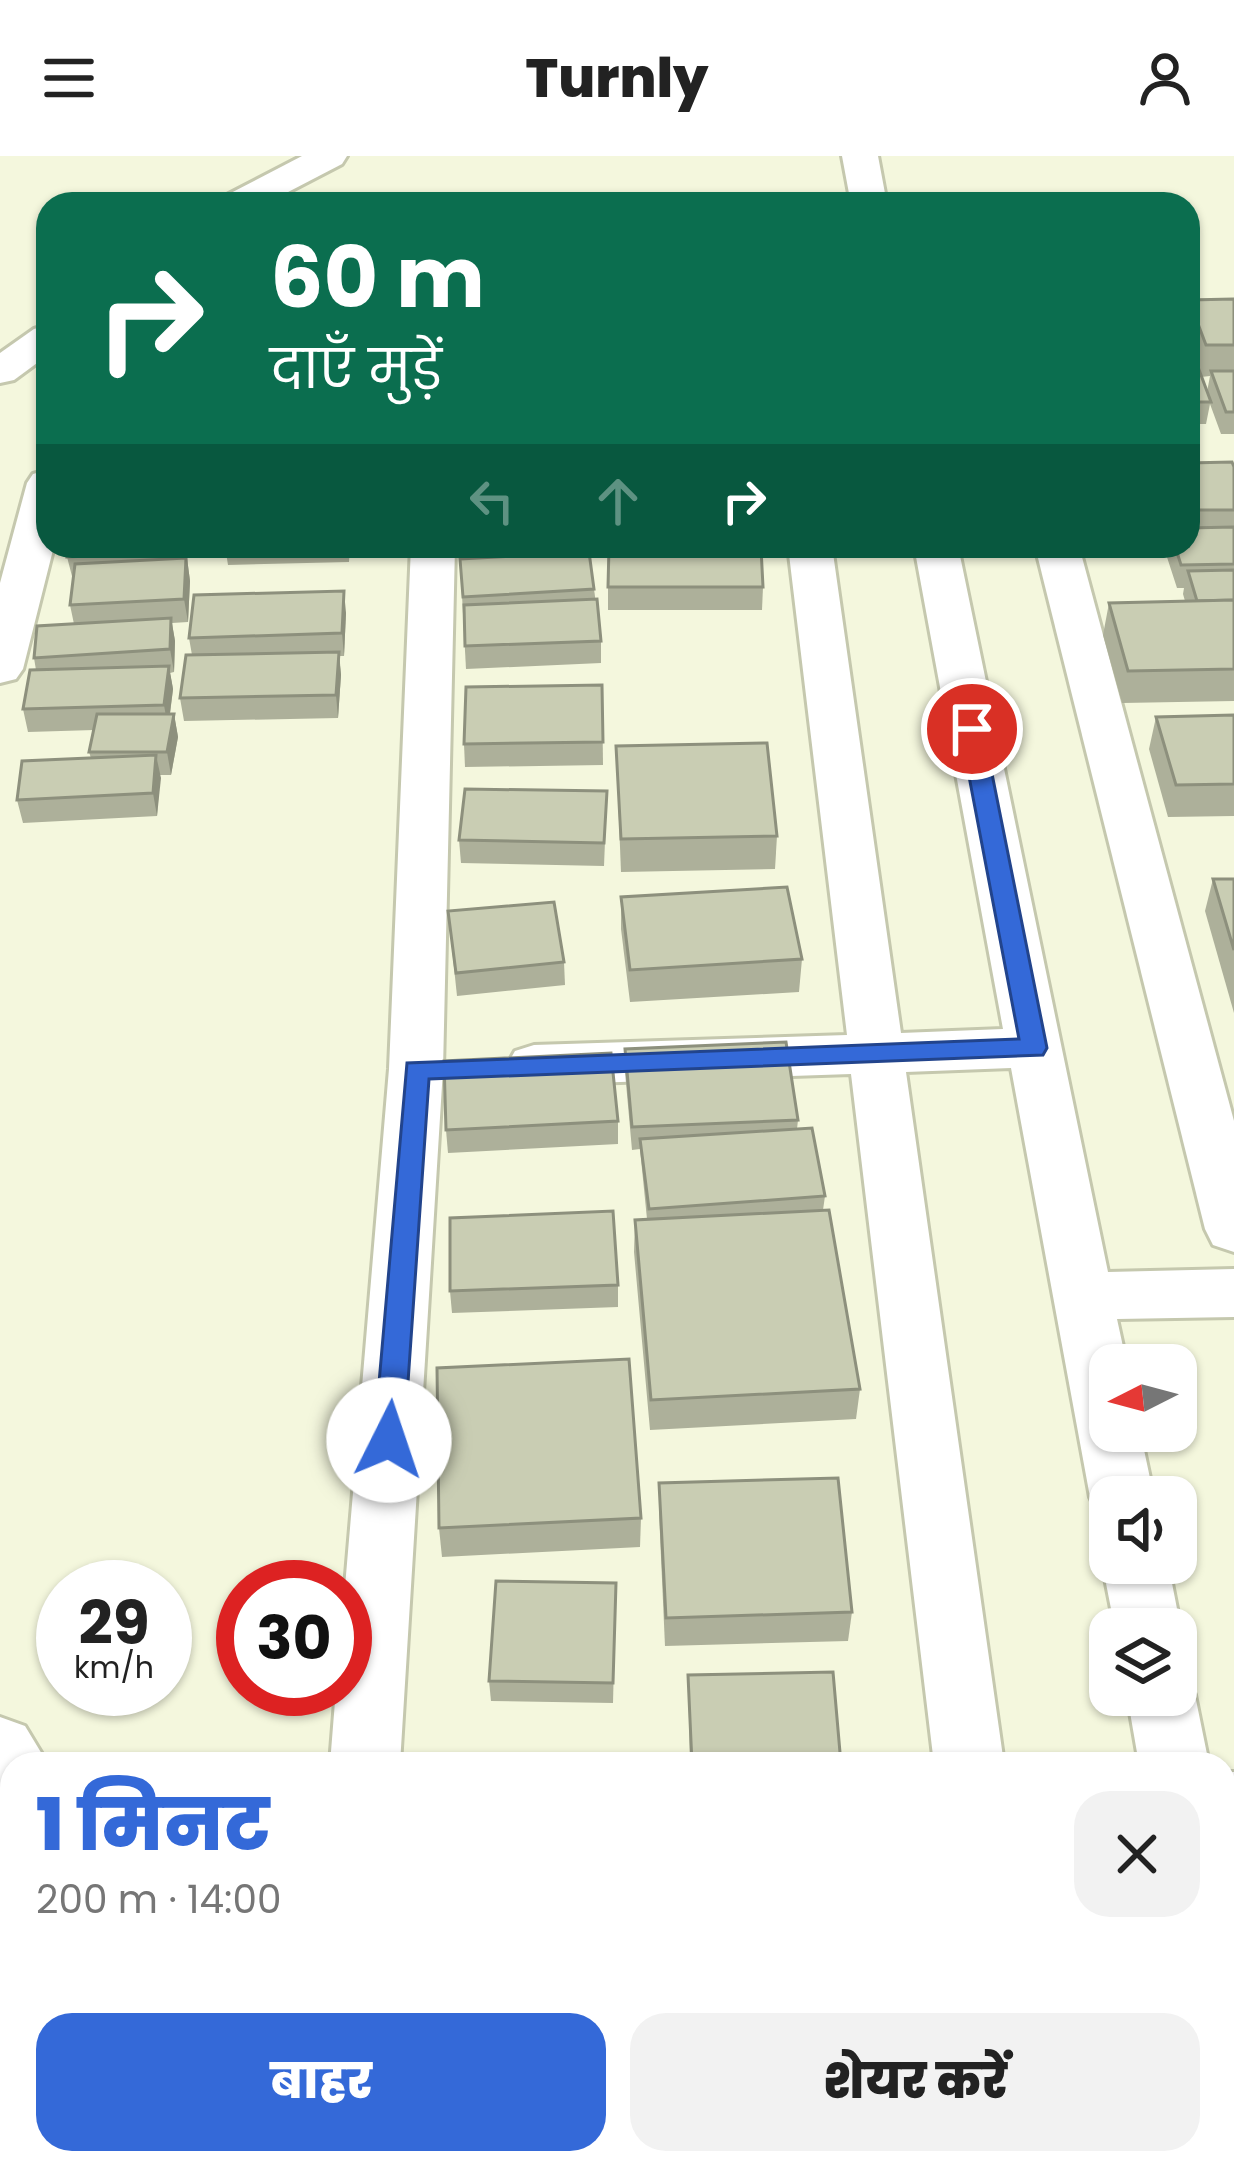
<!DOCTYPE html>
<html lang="hi">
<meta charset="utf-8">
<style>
:root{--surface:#fff;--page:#f2f2f2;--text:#222;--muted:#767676;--accent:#3469d8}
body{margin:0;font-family:Poppins,"Noto Sans Devanagari",sans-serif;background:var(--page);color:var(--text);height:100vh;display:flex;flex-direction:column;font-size:45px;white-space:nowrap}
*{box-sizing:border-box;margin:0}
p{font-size:39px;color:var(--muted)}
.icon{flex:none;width:66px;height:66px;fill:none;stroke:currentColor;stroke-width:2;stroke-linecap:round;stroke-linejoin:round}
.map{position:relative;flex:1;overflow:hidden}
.drawer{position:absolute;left:0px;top:1596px;width:1236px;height:423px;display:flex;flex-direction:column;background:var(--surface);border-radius:36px 36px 0 0;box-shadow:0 3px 9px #0004}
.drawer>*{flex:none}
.hud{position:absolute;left:36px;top:36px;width:1164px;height:366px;border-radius:36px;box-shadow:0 3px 9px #0004;background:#0b6e4f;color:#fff;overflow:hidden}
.needle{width:78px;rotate:264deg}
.fabs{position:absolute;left:1089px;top:1188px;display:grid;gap:24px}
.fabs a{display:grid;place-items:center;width:108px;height:108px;border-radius:24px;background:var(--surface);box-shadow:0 3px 9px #0004;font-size:60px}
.speed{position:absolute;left:36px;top:1404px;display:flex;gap:24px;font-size:60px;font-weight:700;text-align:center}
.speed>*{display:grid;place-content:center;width:156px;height:156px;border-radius:50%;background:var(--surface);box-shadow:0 3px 9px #0004;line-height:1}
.speed small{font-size:30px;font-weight:400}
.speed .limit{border:18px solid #d22;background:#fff;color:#111}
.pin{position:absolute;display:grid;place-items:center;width:102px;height:102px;color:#fff;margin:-51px;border:6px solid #fff;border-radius:50%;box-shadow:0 3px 12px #0007}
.me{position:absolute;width:132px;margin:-66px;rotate:4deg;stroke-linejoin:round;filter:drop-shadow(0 0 9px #0008)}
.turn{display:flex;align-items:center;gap:42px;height:252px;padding:0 36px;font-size:54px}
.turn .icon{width:156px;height:156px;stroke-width:2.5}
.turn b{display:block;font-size:84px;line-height:102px}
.lanes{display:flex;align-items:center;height:114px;padding:0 36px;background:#0003;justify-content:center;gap:60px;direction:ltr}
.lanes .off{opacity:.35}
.round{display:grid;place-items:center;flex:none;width:126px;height:126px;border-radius:36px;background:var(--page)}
.overview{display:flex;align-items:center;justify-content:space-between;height:204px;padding:0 36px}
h1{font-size:72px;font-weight:800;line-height:90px;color:var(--accent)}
.action{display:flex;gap:24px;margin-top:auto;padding:24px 36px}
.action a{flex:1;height:138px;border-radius:36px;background:var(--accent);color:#fff;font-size:48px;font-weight:800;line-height:138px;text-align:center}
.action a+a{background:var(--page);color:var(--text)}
header{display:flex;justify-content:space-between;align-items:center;height:156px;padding:0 36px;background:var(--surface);font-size:54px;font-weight:800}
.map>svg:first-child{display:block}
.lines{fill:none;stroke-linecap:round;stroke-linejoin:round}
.street-casing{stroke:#c5c8ae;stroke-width:6}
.street{fill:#fff;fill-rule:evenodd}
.wall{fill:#adb09a;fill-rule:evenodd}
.shaded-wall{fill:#8d907d}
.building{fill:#c9cdb3;stroke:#8d907d;stroke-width:3}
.route{fill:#3469d8;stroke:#22448c;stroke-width:3}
</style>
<header><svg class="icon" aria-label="menu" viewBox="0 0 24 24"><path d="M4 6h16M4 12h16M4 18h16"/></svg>Turnly<svg class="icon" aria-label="person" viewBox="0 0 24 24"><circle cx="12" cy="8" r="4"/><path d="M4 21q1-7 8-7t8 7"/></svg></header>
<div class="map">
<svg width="1234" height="2017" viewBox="0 0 1234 2017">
<rect width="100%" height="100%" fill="#f4f7dd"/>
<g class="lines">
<defs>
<g id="street">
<path d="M302,0H347L342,8L265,48H220L225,40Z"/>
<path d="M842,0H878L887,48H851Z"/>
<path d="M48,169V199L14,224L0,227V197L34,173Z"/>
<path d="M48,314V390H54L23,513L16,523L0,527V427L27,327L33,318Z"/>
<path d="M411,390H455L443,913L400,1608H330L336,1533H345V1431L389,913Z"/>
<path d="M788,390H832L901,877L1003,873L914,390H958L1108,1116L1234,1113V1161L1117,1163L1127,1209H1110V1275H1140L1154,1341H1110V1364L1099,1360L1090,1341L1011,912L906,916L1004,1608H934L851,918L534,929L515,923L507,909L515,895L534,889L847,879Z"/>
<path d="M1035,390H1079L1234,965V1096L1213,1089L1205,1073Z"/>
<path d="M1110,1391V1407H1168L1181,1473L1176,1485V1473H1115L1102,1407Z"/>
<path d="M1176,1514L1185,1517L1195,1539L1209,1608H1139L1127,1539H1176Z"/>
<path d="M0,1561L25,1570L48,1608H12V1640L0,1635Z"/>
<rect x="1224" y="1616" width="10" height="66"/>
<path d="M1224,1825L1234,1829V1952L1224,1948Z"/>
<path d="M12,1911V1997L0,2002V1916Z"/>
<path d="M179,2007H263L259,2017H175Z"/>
<path d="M309,2007H392L396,2017H313Z"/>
<path d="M983,2007H1061L1062,2017H984Z"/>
</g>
</defs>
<!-- street casing -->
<use href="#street" class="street-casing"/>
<!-- street -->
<use href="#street" class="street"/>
</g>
<!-- wall -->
<g class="wall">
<path d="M1234,143V278H1221L1210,248L1206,268H1188V212H1196L1188,189V148L1189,144ZM1210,220L1207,236L1201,221Z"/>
<path d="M1188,307L1234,311V545L1122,547L1103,479L1109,447L1185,445L1183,438L1184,432H1177L1165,395L1166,390H1188Z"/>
<path d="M187,390V402L190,425L188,466L172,467L175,485L174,516L170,517L173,533L170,558H174L178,581L171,619H160L157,660L23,667L17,644L91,602L89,596L94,574L28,576L23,553L36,514L34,502L74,468L70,449L73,424L67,401Z"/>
<path d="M225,390H350L349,406L228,409Z"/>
<path d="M608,390H754L763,431L762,454H608Z"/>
<path d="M460,403L594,433L601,485V507L466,513Z"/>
<path d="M346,457L344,500H339L341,519L338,562L184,565L180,542L192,499L189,482Z"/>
<path d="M602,529L603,609L465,611L464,588Z"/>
<path d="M1234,559V660L1168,661L1149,593L1156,561Z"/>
<path d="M616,590L777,680L775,713L621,716Z"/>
<path d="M607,635L604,710L461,707L459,684Z"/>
<path d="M1213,723H1234V857L1205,755Z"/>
<path d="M621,741L802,803L799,836L630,846L621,773Z"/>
<path d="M448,755L564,806L565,829L457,840Z"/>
<path d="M625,893L798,964L797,973L825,1040L823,1054L860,1233L856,1263L650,1274L634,1096L635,1064L647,1063L640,993L632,994L625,916Z"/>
<path d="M618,965V988L448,997L446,974Z"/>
<path d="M618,1129V1151L452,1157L450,1135Z"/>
<path d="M659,1327L852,1456L848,1485L665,1490L659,1356Z"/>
<path d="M641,1362L640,1391L442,1401L439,1372Z"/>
<path d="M616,1427L613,1547L491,1545L489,1525Z"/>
<path d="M688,1519L841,1608H690Z"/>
</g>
<!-- shaded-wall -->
<g class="shaded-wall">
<path d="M182,390H187V402L190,425L188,466L184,443L185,419Z"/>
<path d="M344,435L346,457L344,500L342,477Z"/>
<path d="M171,462L175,485L174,516L170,493Z"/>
<path d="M339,496L341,519L338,562L336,539Z"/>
<path d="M169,510L173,533L168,572L164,549Z"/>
<path d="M174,558L178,581L171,619L167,596Z"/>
<path d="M156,599L161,622L157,660L153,637Z"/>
</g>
<!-- building -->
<g class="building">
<path d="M1234,143V189H1206L1189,144Z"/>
<path d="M1198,211L1211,246H1188V212Z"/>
<path d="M1211,215H1234V256H1226Z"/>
<path d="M1232,306L1234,311V354H1188V307Z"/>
<path d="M1234,371V408L1181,409L1175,390H1188V372Z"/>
<path d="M68,390H182V396L67,401Z"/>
<path d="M609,391L761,392L763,431H608Z"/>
<path d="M589,396L594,433L463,441L460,403Z"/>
<path d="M186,402L184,443L70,449L75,408Z"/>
<path d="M1234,414V444L1197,445L1188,415Z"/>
<path d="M344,435L342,477L189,482L194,439Z"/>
<path d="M597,443L601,485L465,490L464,449Z"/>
<path d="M1234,444V513L1128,515L1109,447Z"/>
<path d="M171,462L170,493L34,502L37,470Z"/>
<path d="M339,496L336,539L180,542L186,499Z"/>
<path d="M169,510L164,549L23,553L30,514Z"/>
<path d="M602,529L603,586L464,588L466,531Z"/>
<path d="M97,558H174L167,596H89Z"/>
<path d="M1234,559V628L1176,629L1156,561Z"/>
<path d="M767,587L777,680L621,683L616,590Z"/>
<path d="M156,599L153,637L17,644L22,605Z"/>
<path d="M465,633L607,635L604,687L459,684Z"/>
<path d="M1213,723H1234V794Z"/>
<path d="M787,731L802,803L630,814L621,741Z"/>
<path d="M554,746L564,806L456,817L448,755Z"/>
<path d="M786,886L798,964L632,971L625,893Z"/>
<path d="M611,897L618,965L446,974L444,905Z"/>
<path d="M812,972L825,1040L649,1053L640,983Z"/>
<path d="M829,1054L860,1233L651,1244L635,1064Z"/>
<path d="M613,1055L618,1129L450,1135V1062Z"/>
<path d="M629,1203L641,1362L439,1372L437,1212Z"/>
<path d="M838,1322L852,1456L666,1462L659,1327Z"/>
<path d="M496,1425L616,1427L613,1527L489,1525Z"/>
<path d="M833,1516L841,1608H692L688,1519Z"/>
<path d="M425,1604L661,1605V1608H425Z"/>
<path d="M613,2007H826L827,2017H614Z"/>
</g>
<!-- route -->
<path class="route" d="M972,565L983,573L1047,892L1043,899L429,923L404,1284L399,1293L389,1297L378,1293L374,1284L407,907L1019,883L960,573Z"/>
</svg>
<div class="fabs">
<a><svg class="needle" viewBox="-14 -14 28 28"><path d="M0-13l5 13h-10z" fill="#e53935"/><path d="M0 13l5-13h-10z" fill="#767676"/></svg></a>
<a><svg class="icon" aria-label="sound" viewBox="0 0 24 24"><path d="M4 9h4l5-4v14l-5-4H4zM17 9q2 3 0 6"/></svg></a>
<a><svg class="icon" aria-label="layers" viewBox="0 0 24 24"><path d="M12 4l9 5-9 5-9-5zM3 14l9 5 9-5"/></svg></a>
</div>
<div class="speed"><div>29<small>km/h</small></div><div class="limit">30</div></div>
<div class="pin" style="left:972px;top:573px;background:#d93025"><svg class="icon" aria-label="arrive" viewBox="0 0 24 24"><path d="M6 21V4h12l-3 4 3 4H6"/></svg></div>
<svg class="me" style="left:389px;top:1284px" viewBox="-20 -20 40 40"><circle r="19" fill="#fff"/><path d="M0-13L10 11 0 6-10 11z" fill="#3469d8"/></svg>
<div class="hud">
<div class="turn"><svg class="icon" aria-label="right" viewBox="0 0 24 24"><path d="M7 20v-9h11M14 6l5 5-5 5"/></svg><div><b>60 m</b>दाएँ मुड़ें</div></div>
<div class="lanes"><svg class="icon off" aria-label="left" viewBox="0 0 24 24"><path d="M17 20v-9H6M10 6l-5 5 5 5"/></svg><svg class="icon off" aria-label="ahead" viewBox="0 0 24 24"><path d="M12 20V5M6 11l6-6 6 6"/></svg><svg class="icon" aria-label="right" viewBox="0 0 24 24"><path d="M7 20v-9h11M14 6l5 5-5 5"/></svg></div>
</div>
<section class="drawer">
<div class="overview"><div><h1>1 मिनट</h1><p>200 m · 14:00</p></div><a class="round"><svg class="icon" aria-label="close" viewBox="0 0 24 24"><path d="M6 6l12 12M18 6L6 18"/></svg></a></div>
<div class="action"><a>बाहर</a><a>शेयर करें</a></div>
</section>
</div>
